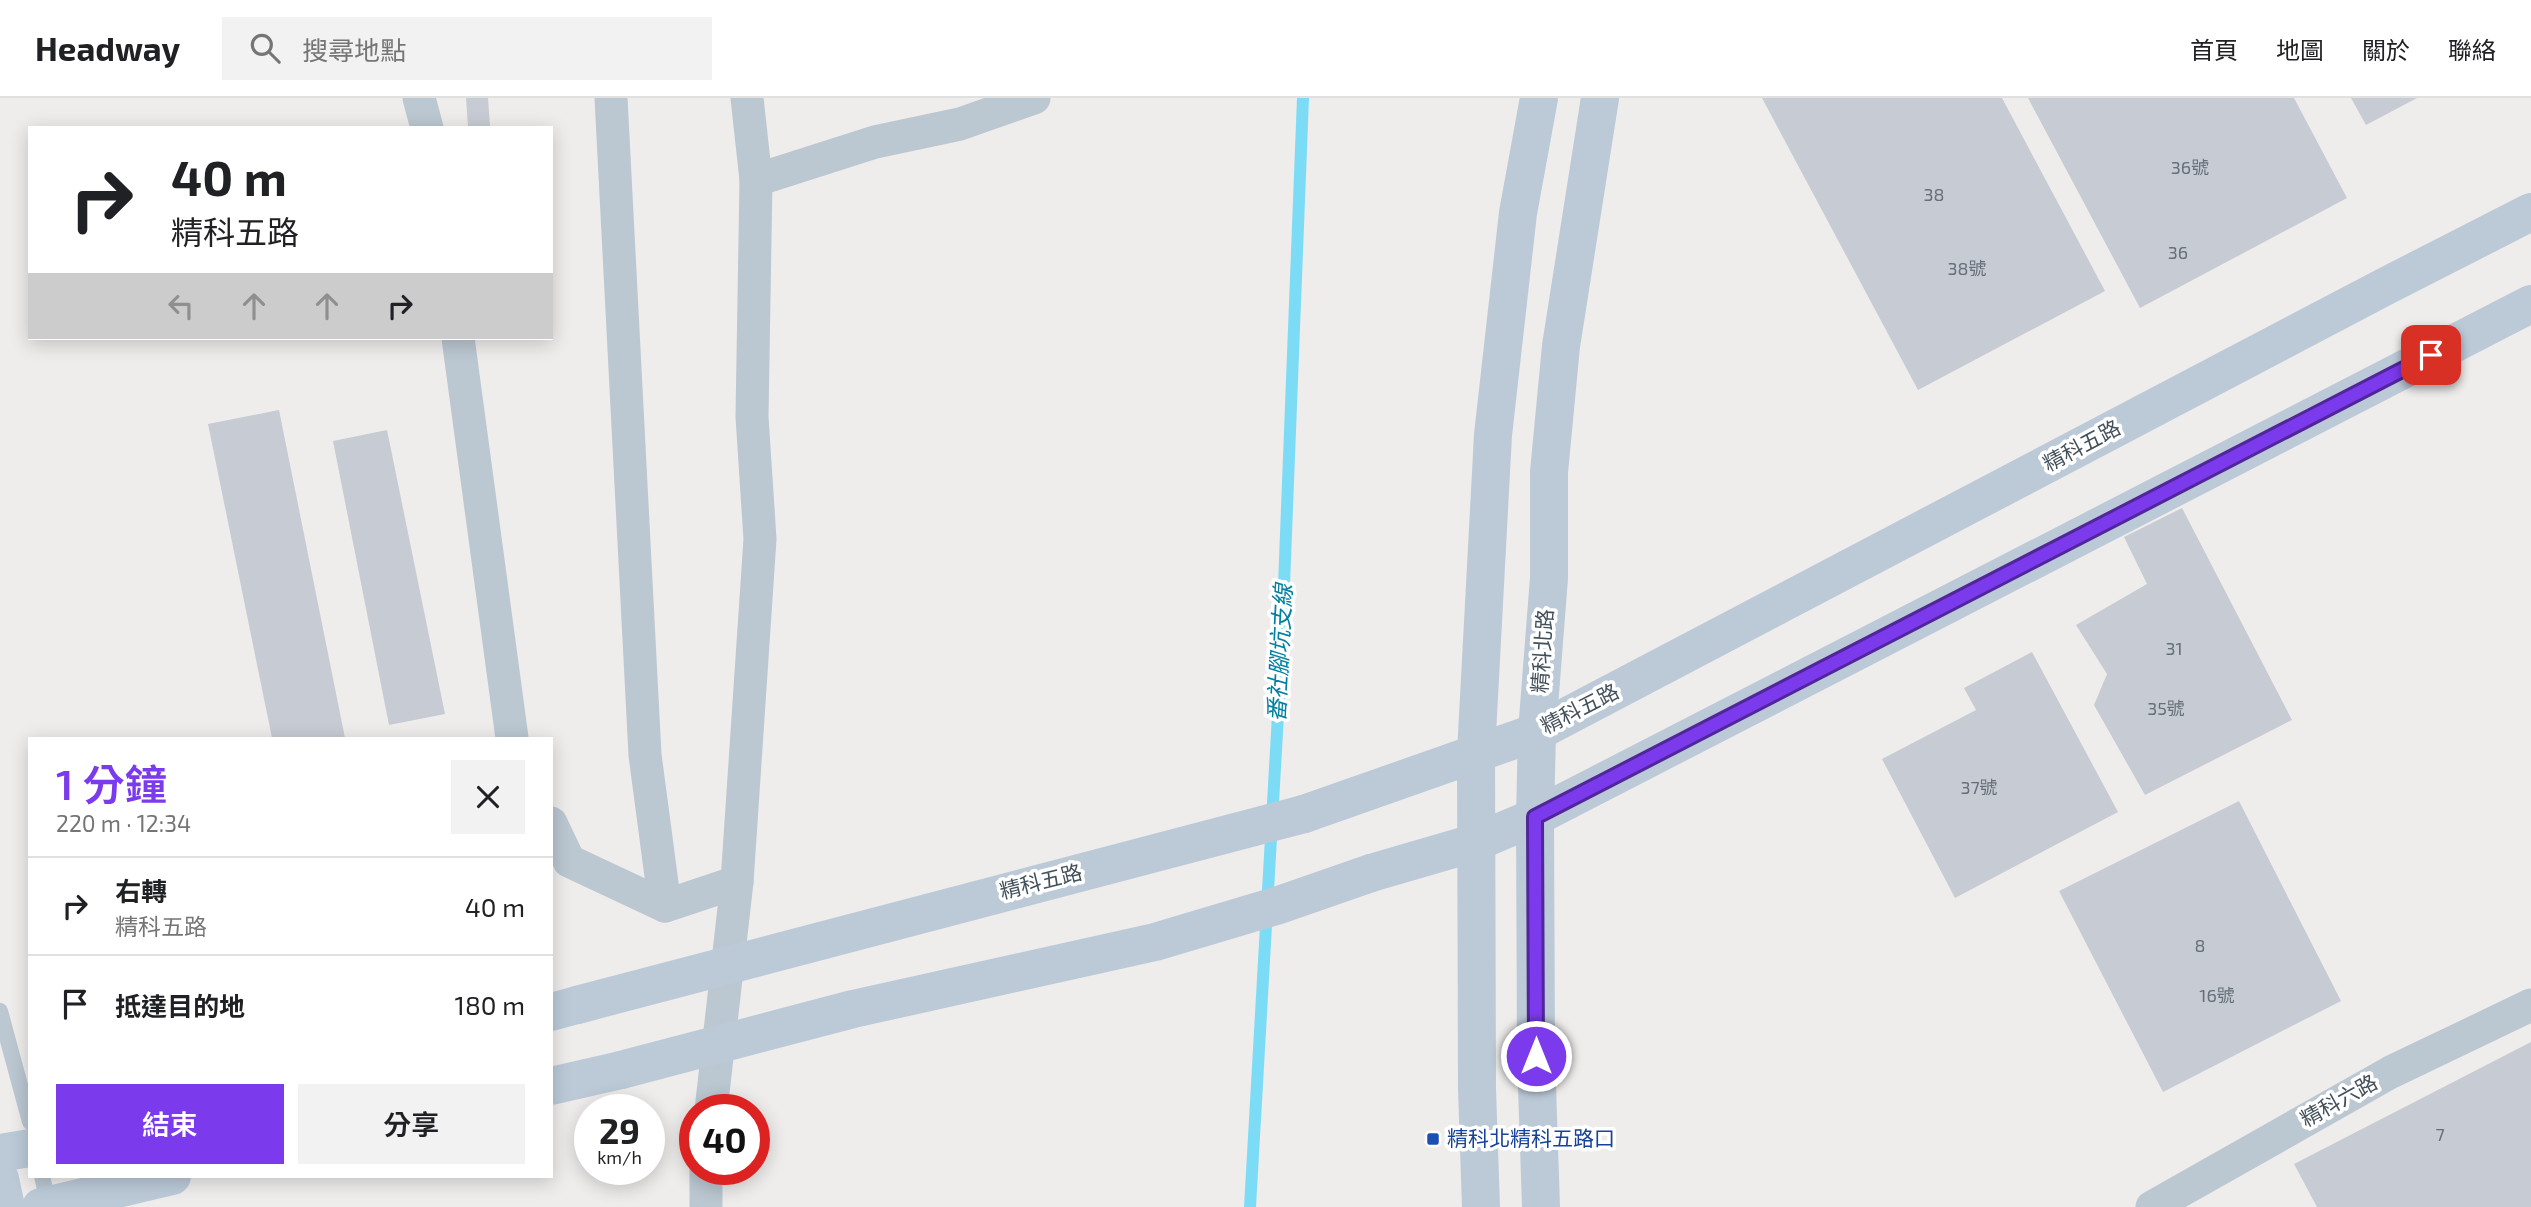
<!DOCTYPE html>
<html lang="zh-TW">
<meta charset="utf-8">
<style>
:root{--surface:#fff;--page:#f2f2f2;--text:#202124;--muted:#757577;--line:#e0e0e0;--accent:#7c3aed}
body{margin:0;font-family:"Exo 2","Noto Sans TC",sans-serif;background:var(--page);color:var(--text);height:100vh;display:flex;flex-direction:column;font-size:26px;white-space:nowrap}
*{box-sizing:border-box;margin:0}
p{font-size:23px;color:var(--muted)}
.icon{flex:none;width:38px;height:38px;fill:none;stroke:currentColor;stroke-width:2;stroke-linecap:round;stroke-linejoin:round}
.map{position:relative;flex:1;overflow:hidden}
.side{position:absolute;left:28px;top:639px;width:525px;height:441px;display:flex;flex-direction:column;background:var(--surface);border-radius:0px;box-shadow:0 4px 18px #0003}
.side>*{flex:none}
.top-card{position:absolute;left:28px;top:28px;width:525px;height:214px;border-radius:0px;box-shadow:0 4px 18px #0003;background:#fff;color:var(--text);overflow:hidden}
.speed{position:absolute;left:574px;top:996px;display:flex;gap:14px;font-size:35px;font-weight:700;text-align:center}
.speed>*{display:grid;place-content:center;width:91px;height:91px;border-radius:50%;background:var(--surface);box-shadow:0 4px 18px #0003;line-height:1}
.speed small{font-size:18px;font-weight:400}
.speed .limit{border:10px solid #d22;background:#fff;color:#111}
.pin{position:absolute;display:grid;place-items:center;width:60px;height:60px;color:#fff;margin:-30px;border-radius:14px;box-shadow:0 4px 10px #0006}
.me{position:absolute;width:77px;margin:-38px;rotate:0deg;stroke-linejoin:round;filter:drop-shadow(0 0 5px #0008)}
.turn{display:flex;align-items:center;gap:24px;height:147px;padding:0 28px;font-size:32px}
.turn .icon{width:91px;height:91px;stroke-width:2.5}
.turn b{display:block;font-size:49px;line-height:60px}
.lanes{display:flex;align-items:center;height:66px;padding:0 28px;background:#0003;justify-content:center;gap:35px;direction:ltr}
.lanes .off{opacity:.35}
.round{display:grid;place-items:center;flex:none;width:74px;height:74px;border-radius:0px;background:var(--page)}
.headline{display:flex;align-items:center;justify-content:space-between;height:119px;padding:0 28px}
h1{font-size:42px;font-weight:600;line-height:52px;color:var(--accent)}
.button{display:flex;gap:14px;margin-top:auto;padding:14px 28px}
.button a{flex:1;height:80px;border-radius:0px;background:var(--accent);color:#fff;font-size:28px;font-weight:600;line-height:80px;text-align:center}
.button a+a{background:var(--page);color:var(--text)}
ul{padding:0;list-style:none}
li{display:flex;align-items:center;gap:21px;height:98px;padding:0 28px;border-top:2px solid var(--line)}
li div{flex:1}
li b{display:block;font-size:26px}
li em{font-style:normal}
header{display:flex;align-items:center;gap:42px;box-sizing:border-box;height:98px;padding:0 35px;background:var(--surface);border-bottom:2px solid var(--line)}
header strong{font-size:33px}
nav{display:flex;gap:38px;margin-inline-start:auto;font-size:24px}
.search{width:490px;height:63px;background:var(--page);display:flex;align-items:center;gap:18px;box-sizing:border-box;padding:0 24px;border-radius:0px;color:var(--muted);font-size:26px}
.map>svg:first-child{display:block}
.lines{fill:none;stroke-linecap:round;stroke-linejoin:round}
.stream{stroke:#7ddcf5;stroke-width:12}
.building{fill:#c7cbd3}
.lane{stroke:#bbc7d1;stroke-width:16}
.street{stroke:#bbc7d1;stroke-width:33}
.secondary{stroke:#bccad8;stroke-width:38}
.secondary-bridge{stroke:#bccad8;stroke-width:38}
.route-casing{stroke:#51269a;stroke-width:18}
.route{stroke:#7c3aed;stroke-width:12}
.transit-dot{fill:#1a4fb4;stroke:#fff;stroke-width:2.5}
.labels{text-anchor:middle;stroke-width:7;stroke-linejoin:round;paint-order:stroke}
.number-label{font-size:18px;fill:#646f79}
.street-label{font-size:21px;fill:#43505b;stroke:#fff}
.transit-label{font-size:21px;fill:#164399;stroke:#fff;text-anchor:start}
.water-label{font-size:23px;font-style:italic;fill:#0280a1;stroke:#fff}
</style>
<header>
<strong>Headway</strong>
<div class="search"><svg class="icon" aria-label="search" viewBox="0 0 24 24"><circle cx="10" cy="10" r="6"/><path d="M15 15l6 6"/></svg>搜尋地點</div>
<nav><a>首頁</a><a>地圖</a><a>關於</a><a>聯絡</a></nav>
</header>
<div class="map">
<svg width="2531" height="1109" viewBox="0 0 2531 1109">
<rect width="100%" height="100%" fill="#efecec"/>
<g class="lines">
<!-- stream -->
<path class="stream" d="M1250,1109L1281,564L1303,0"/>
</g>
<!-- building -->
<g class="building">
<path d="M466,0H488L490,28L468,29Z"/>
<path d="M1762,0H2002L2105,193L1918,292Z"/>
<path d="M2028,0H2294L2347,100L2140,210Z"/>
<path d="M2351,0H2417L2366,27Z"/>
<path d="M279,312L345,640H272L208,326Z"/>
<path d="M387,332L445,616L389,627L333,343Z"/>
<path d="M2182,410L2292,622L2145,697L2094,607L2107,576L2076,527L2147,486L2124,439Z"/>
<path d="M2032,554L2118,714L1955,800L1882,661L1976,612L1964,590Z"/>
<path d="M2239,703L2341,903L2163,994L2059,793Z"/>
<path d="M2531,944V1109H2317L2294,1066Z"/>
</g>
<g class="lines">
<!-- lane -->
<g class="lane">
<path d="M0,913L30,1024"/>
<path d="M42,1078L49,1109"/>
</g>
<!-- street -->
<g class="street">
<path d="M419,0L427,30"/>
<path d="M611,0L645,657L665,808"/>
<path d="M747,0L756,82"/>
<path d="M458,240L512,640"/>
<path d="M551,725L569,763L665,808L737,784"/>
<path d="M711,1012L737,784L760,441L752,319L756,82L875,44L960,26L1034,0"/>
<path d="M706,1109V1071"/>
<path d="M2152,1109L2391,974L2531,907"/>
</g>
<!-- secondary -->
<g class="secondary">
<path d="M1304,716L1537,634L2386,188L2531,114"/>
<path d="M1371,775L1474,745L1535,719L2531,206"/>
<path d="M551,914L577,907"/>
<path d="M551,988L621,972"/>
<path d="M0,1055L30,1050"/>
<path d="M0,1081L6,1109"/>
<path d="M41,1109L172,1078"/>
<path d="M1481,1109L1477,991L1476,655L1493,337L1518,115L1539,0"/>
<path d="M1541,1109L1536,958L1535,719L1537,634L1549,480V374L1561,248L1600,0"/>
</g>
<!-- secondary-bridge -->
<g class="secondary-bridge">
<path d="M577,907L1304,716"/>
<path d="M621,972L853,911L1155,844L1279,807L1371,775"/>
</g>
</g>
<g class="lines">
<defs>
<path id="route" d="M1536,958L1535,719L2431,257"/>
</defs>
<!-- route casing -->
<use href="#route" class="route-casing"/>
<!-- route -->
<use href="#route" class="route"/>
</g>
<!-- markers -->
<rect class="transit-dot" x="1426" y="1034" width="14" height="14" rx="3.5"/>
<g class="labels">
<!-- number labels -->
<g class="number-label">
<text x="2190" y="76">36號</text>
<text x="1934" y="103">38</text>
<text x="2178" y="161">36</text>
<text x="1967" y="177">38號</text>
<text x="2174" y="557">31</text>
<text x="2166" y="617">35號</text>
<text x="1979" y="696">37號</text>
<text x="2200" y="854">8</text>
<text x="2217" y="904">16號</text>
<text x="2440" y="1043">7</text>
</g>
<!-- street labels -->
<g class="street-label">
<text transform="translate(2082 348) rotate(-28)" y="7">精科五路</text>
<text transform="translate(1543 553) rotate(-86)" y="7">精科北路</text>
<text transform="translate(1580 611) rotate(-27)" y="7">精科五路</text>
<text transform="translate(1041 784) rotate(-14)" y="7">精科五路</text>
<text transform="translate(2339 1003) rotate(-29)" y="7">精科六路</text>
</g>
<!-- transit labels -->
<g class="transit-label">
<text x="1447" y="1048">精科北精科五路口</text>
</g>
<!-- water labels -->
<g class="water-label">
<text transform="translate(1280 555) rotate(-87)" y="8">番社腳坑支線</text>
</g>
</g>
</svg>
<div class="speed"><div>29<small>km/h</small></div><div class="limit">40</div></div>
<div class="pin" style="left:2431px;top:257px;background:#d93025"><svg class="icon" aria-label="arrive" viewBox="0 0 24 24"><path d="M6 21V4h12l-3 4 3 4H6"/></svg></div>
<svg class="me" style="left:1536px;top:958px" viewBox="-20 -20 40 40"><circle r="17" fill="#7c3aed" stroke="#fff" stroke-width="3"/><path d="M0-11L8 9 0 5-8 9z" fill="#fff"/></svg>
<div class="top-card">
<div class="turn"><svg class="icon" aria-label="right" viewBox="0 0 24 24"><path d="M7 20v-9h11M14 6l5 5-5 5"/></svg><div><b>40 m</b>精科五路</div></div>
<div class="lanes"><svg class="icon off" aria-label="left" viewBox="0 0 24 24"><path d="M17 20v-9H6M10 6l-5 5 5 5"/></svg><svg class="icon off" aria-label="ahead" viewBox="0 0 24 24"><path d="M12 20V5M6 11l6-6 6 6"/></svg><svg class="icon off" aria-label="ahead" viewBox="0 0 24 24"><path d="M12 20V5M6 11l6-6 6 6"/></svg><svg class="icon" aria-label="right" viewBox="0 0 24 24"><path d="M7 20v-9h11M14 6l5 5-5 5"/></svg></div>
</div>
<section class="side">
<div class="headline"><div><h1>1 分鐘</h1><p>220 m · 12:34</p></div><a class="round"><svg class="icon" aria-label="close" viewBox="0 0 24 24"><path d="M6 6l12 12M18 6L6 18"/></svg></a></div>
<ul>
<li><svg class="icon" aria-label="right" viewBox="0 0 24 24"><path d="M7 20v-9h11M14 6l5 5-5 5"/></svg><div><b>右轉</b><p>精科五路</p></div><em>40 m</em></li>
<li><svg class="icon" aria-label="arrive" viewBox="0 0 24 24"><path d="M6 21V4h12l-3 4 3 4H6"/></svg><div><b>抵達目的地</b></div><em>180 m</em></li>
</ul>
<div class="button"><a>結束</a><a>分享</a></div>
</section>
</div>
